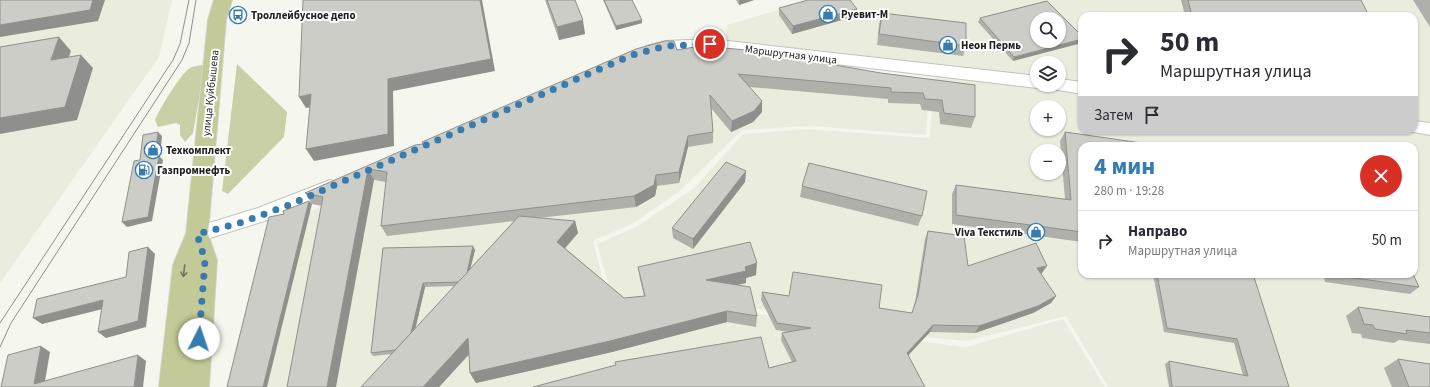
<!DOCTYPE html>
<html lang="ru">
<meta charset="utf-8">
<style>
:root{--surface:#fff;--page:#f7f7f7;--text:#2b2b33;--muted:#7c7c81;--line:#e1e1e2;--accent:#377cb1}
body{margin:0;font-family:"Source Sans 3",sans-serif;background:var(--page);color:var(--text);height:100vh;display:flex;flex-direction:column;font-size:15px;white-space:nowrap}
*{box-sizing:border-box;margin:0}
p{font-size:13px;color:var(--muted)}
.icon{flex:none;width:22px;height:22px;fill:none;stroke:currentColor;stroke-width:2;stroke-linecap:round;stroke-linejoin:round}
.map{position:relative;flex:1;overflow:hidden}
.sheet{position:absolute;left:1078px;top:142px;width:340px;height:136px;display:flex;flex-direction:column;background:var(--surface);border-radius:12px;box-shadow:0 1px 3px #0004}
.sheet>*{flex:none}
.hud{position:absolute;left:1078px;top:12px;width:340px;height:122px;border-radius:12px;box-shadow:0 1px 3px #0004;background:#fff;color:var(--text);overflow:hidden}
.buttons{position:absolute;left:1030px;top:12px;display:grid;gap:8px}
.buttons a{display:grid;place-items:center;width:36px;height:36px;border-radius:50%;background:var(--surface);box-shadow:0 1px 3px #0004;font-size:20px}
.pin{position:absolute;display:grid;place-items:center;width:34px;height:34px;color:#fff;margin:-17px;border:2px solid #fff;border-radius:50%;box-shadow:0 1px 4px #0007}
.me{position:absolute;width:44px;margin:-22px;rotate:4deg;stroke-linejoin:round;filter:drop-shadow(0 0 3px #0008)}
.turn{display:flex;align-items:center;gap:14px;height:84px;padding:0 16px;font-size:18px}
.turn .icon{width:52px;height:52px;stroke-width:2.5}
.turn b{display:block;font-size:28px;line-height:34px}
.then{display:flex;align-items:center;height:38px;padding:0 16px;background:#0003;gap:8px;font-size:15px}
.round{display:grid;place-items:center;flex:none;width:42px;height:42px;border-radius:21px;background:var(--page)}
.head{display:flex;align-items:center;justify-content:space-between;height:68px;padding:0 16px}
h1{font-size:24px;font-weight:700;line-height:30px;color:var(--accent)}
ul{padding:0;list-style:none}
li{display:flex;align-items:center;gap:12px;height:60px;padding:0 16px;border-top:1px solid var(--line)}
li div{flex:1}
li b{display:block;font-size:15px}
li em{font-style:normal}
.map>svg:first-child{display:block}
.built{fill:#eaedde;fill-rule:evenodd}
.green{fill:#c9d0a8}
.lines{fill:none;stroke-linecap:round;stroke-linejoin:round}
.minor-casing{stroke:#c1c3bb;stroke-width:2}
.major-casing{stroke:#d3d3d2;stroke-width:2}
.minor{fill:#fff;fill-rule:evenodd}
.major{fill:#c3ca97;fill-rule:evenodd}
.tram{stroke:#8e8f8a;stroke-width:1}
.wall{fill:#afb0aa;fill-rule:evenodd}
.shaded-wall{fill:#8f908b}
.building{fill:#cccdc6;stroke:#8f908b;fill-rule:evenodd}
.oneway{stroke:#72765b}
.route{stroke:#377cb1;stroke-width:7;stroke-dasharray:0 12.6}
.labels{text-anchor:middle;stroke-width:4;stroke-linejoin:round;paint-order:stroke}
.poi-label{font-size:11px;font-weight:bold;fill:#21221f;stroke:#fff;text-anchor:start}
.street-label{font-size:11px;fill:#21221f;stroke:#fff}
</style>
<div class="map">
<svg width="1430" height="387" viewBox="0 0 1430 387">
<rect width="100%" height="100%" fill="#f5f7ef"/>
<!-- built -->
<g class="built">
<path d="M0,0H172L159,57L0,283Z"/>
<path d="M812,0H1430V125L1414,123V16H1082V130H1414L1430,131V387H1108L1066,316L967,341L911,336L724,303L617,315L597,244L636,227L693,189L743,134L806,129L929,138L937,64L725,44L727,25ZM1037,19H1059V41H1037ZM1037,63H1059V85H1037ZM1037,107H1059V129H1037ZM1082,146H1414V274H1082ZM1037,151H1059V173H1037Z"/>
<path d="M598,79L930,83L926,135L811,126L742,130L681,190L634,223L593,241L613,318L721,307L909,340L966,347L1063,319L1105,387H227L266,232Z"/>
</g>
<!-- green -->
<g class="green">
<path d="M237,64L287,112L284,137L228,194L222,191Z"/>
<path d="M202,65L204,70L193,133L185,142L180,135V125L176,123L158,127L155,120C159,110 181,73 190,68C193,66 198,66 202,65Z"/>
</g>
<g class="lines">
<defs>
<g id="minor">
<path d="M710,39L1037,76V85H1043L1037,88L710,49L666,51L651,55L646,54L643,50L646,46L666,41Z"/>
<path d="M1059,79L1082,82V94L1053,89L1051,85H1059Z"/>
<path d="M1414,121L1430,123V135L1408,131L1407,130H1414Z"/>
<path d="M330,180L336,182L339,187L336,192L271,219L197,242L190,239L188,234L190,229L258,208Z"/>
</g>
<path id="major" d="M214,0H232L226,20L208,234L217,260L209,387H159L173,265L186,234L208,20Z"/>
</defs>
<!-- minor casing -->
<use href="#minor" class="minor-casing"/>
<!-- major casing -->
<use href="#major" class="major-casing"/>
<!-- minor -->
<use href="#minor" class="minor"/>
<!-- major -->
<use href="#major" class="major"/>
<!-- tram -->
<g class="tram">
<path d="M0,323L173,60L180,44L189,0"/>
<path d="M0,347L11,323L182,60L189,43L196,0"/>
</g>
</g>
<!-- wall -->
<g class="wall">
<path d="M545,0H575L585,34L559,40Z"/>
<path d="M603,0H632L642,23L616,30Z"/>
<path d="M736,0H754L739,5Z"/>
<path d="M1181,0H1361L1369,16H1185Z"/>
<path d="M1413,0H1430V27Z"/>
<path d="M1047,1L1013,61L978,22L980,18Z"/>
<path d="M779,8L856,16L792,34L779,15Z"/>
<path d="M882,13L966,46L963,56L877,45L879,24Z"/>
<path d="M677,50L881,73L975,85V117L971,128L940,124L939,112L922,110L920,104L888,103V99L749,87L762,101V112L753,122L731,132L711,108L713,132V143L688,147L679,183L657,186L655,196L636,207L539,218L575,221L578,233L565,248L624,298L644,296L640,279L638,267L756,275L746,278V283L737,285L757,316L756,327L727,322L612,352L476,383L470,373L469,354L439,387H361L392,354L373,356L371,353L383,248L475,250L470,269L514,221L387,236L381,226L386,182L374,180L322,206L312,204L305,193L423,144ZM454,286L415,329L425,287Z"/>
<path d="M1065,132L1082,146V242L952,224V194L956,185L1065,199L1060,141Z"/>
<path d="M746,171L745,182L693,249L673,238L672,228Z"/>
<path d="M802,186L922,216L918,226L800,197Z"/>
<path d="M928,231L968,266L1042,273L1041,274L1056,296L1051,303L1033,313L975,333L930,332L908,355L769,368L792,362L781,340L782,333L789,332L776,330L761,300L762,292L912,313L915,302L925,239Z"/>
<path d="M1153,274H1253L1289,387H1169L1165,364L1169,361L1243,375L1234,343L1164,332Z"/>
<path d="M1323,274H1413L1419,287L1410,294L1325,282Z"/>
<path d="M1358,307L1430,317V344L1399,340L1394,343L1362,338L1361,334L1352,333L1346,316Z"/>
<path d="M1398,359L1430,387H1392L1384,368Z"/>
</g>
<!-- shaded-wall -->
<g class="shaded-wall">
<path d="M93,0H105L98,21L0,37V25Z"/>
<path d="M480,0H482L495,71L393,91L394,146L314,161L306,149Z"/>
<path d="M739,0H754L739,5Z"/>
<path d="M857,9L856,16L792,34L793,26Z"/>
<path d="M583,20L585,34L559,40L557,27Z"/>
<path d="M642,20V23L616,30V26Z"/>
<path d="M59,37L71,51L63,73L51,60Z"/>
<path d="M1082,39V43L1013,61L1014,57Z"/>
<path d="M81,55L93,68L77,120L0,134V118Z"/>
<path d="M311,94L317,106L306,108L299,97Z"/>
<path d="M762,101V112L753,122L731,132L732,121Z"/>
<path d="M158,132L162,136L160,157L163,160L152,221L127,227L122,222L155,156Z"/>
<path d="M688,136V147L679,183V172Z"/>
<path d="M368,169L374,180L336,387H327Z"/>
<path d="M746,171L745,182L693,249V239Z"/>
<path d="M656,175L657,186L655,196L636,207L634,196Z"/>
<path d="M309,201L312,204L267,387H263Z"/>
<path d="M575,221L578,233L560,254L557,242Z"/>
<path d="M473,246L475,250L466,286L464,282Z"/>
<path d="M148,247L155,254L146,327L106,338L98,332Z"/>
<path d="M757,263L756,275L746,278V283L706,292V280Z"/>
<path d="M1047,266L1042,273L1033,276L1037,268Z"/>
<path d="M423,283L425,287L410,352L407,349Z"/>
<path d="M1056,296L1051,303L1033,313L975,333L979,326Z"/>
<path d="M103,300L111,307L42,324L33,318Z"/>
<path d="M727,311V322L612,352L476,383L470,373Z"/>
<path d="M933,325L930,332L904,360L907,353Z"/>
<path d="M468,338L474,349L439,387H423Z"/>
<path d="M41,346L50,352L44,387L34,384Z"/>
<path d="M138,355L146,361L143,387H134Z"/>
</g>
<!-- building -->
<g class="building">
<path d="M0,0H93L90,10L0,25Z"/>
<path d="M303,0H480L491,59L388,79V134L306,149L311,94L299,97Z"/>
<path d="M547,0H575L583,20L557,27Z"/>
<path d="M604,0H632L642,20L616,26Z"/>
<path d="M808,0H850L857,9L793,26L779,8Z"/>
<path d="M1188,0H1361L1369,16H1192Z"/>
<path d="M1047,1L1082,36V39L1014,57L980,18ZM1037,19H1059V41H1037Z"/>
<path d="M882,13L966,23V46L879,34Z"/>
<path d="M59,37L51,60L81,55L65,107L0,118V47Z"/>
<path d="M665,41H674L677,50L700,46L747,50L881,73L975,85V117L944,113L942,100L925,99L923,93L891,92V88L738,74L762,101L754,111L732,121L710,95L713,132L688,136L679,172L656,175L654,185L634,196L381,226L387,172L368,169L327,387H287L323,197L305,193L415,145L423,144L422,142L636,49Z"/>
<path d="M158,132L155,156H159L148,217L122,222L134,161L140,160L143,135Z"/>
<path d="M1065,132L1162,146H1082V177H1081L1082,187V232L956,215V185L1071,200Z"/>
<path d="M726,162L746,171L693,239L672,228Z"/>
<path d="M809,163L927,191L922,216L802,186Z"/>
<path d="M309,201L263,387H227L269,217L284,214L283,211Z"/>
<path d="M519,216L575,221L557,242L624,298L645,296L638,267L750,242L757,263L745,267L746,271L706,280L750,287L757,316L727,311L610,341L470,373L468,338L423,387H361Z"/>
<path d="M928,231L964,236L968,266L1036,243L1047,266L1037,268L1056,296L1038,306L979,326L933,325L907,353L925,387H533L616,365L615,362L761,337L769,368L796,361L782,333L811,328L777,323L762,292L789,296L793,272L882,285L879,308L912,313L918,295Z"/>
<path d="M473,246L467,273L458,282L423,283L411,333L395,350L371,353L383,248Z"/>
<path d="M148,247L138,321L98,332L103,300L33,318L37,299L126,277L129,252Z"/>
<path d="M1157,274H1253L1289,387H1172L1169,361L1248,376L1237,339L1167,328Z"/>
<path d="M1333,274H1413L1419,287L1333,275Z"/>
<path d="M1358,307L1430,317V333L1406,330L1407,334L1375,329L1373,325L1364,324Z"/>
<path d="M41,346L34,384L138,355L134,387H1L8,355Z"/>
<path d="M1398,359L1430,364V387H1409Z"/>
</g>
<!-- one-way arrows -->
<defs><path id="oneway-shaft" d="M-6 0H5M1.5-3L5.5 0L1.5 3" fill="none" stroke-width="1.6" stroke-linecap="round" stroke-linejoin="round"/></defs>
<use class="oneway" href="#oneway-shaft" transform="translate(184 271) rotate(97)"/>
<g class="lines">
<!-- route -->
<path class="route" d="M199,339L205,260L197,234L240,223L289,205L632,55L666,46L710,44"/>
</g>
<!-- icons -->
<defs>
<symbol id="shop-ring" viewBox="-11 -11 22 22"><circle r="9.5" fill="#fff" stroke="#377cb1" stroke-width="1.5"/><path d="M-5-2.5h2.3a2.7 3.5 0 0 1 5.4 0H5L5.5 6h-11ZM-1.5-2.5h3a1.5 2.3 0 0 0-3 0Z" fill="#377cb1"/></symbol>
<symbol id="bus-ring" viewBox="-11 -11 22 22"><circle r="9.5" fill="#fff" stroke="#377cb1" stroke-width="1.5"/><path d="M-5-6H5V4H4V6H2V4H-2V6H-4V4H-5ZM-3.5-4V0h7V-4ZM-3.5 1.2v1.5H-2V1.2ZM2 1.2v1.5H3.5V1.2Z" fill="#377cb1"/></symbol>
<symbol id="fuel-ring" viewBox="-11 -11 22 22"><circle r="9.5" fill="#fff" stroke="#377cb1" stroke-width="1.5"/><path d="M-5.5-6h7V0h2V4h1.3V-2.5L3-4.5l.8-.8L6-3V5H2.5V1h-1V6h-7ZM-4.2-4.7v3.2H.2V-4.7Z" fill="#377cb1"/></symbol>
</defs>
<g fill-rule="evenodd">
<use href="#shop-ring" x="818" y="4" width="20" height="20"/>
<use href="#bus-ring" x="228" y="5" width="20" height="20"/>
<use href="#shop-ring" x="938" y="35" width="20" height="20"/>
<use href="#shop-ring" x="143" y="140" width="20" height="20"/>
<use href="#fuel-ring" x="134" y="160" width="20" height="20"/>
<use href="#shop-ring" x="1026" y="222" width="20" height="20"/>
</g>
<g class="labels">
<!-- poi labels -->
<g class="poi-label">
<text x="841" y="18">Руевит-М</text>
<text x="251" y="19">Троллейбусное депо</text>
<text x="961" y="49">Неон Пермь</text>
<text x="166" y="154">Техкомплект</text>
<text x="157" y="174">Газпромнефть</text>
<text x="1023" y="236" text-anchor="end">Viva Текстиль</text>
</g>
<!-- street labels -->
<g class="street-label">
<text transform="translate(791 54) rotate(7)" y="4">Маршрутная улица</text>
<text transform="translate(210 93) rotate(-84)" y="4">улица Куйбышева</text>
</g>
</g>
</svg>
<div class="buttons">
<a><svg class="icon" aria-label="search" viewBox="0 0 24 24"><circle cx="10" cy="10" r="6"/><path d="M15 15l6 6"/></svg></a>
<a><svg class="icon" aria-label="layers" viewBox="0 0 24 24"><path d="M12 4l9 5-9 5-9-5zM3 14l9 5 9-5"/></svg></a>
<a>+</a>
<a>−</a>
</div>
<div class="pin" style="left:710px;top:44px;background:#d93025"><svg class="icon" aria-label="arrive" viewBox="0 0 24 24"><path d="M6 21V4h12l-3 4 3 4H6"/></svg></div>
<svg class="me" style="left:199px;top:339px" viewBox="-20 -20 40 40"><circle r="19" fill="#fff"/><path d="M0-13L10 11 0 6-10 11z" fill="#377cb1"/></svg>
<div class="hud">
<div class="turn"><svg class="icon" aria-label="right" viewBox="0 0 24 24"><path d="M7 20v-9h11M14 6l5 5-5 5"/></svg><div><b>50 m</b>Маршрутная улица</div></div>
<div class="then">Затем<svg class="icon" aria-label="arrive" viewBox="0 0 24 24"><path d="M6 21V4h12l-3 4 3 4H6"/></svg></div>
</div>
<section class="sheet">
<div class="head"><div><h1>4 мин</h1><p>280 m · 19:28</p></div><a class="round" style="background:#d93025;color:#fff"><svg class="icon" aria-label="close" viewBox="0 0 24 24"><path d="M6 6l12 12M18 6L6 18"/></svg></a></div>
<ul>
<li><svg class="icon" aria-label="right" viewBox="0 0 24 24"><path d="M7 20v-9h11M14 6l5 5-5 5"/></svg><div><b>Направо</b><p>Маршрутная улица</p></div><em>50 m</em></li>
</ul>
</section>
</div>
